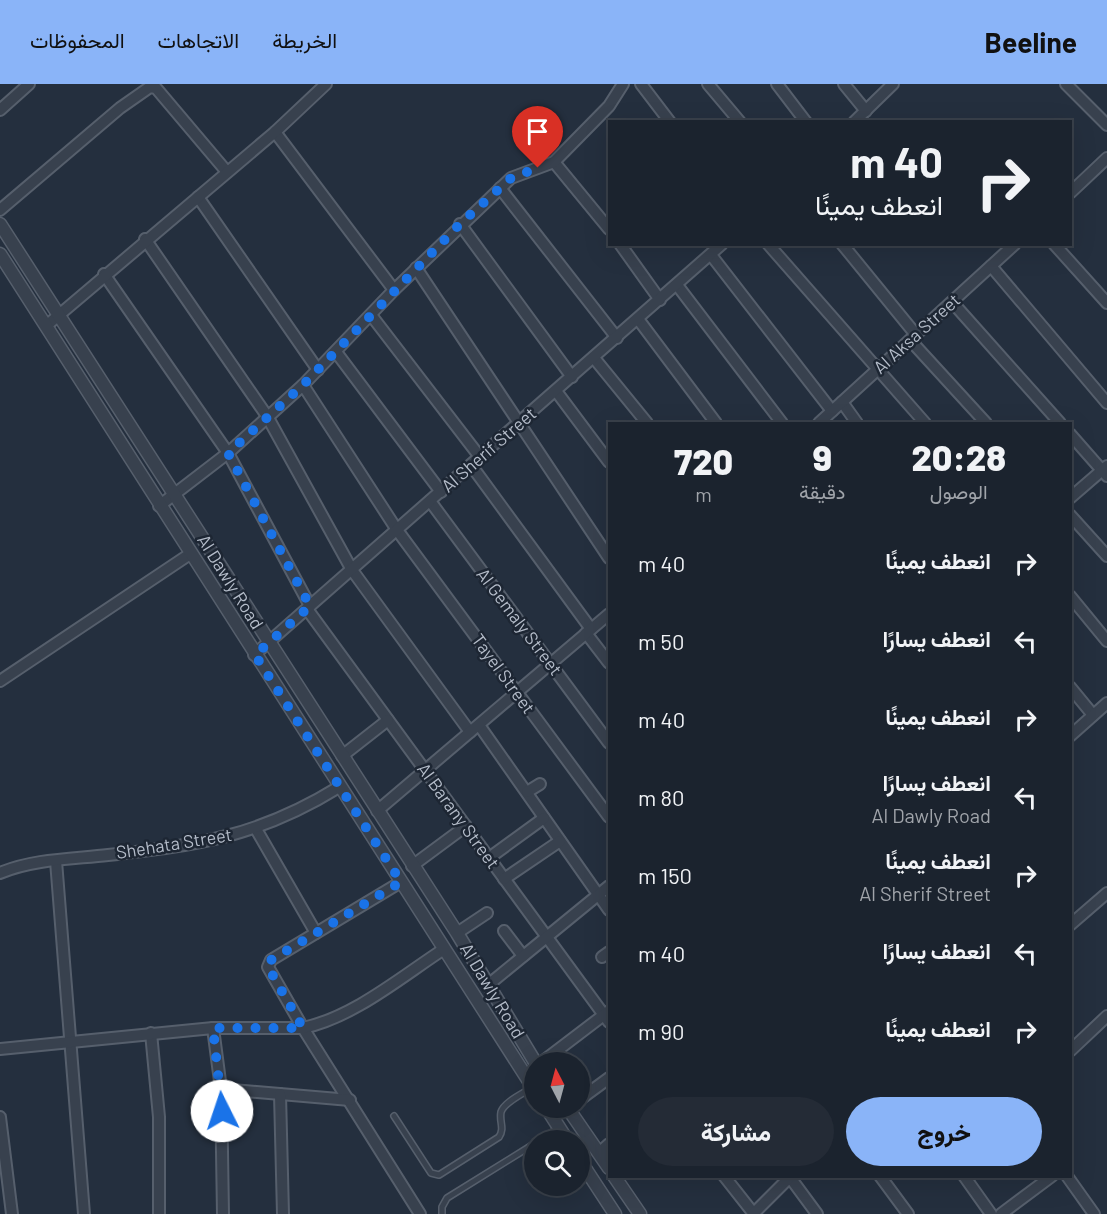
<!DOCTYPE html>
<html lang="ar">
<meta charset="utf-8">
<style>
:root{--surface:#1b232e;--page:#242b36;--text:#f1f3f6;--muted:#a0a4aa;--line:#39404a;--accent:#8ab4f8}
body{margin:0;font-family:Barlow,Vazirmatn,sans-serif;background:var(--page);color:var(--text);direction:rtl;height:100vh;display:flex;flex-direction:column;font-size:22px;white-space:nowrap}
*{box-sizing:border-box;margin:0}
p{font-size:20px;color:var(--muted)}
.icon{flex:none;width:33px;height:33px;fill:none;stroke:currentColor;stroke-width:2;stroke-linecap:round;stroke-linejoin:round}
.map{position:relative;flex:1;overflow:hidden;direction:ltr}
.sheet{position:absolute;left:608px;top:338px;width:464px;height:756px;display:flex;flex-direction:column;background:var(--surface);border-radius:0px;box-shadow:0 6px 24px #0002,0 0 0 2px var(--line);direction:rtl}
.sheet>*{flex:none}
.top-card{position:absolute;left:608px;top:36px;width:464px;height:126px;border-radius:0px;box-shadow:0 6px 24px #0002,0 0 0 2px var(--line);direction:rtl;background:#1b232e;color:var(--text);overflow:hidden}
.needle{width:39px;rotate:354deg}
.buttons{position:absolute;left:524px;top:968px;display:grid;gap:12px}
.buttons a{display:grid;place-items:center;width:66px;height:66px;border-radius:50%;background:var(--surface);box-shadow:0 6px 24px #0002,0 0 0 2px var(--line);font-size:30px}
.pin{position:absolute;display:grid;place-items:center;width:51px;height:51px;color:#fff;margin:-62px -26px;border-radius:50% 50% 50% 0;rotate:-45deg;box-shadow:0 0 6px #0007}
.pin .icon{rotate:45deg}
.me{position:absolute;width:66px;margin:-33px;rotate:356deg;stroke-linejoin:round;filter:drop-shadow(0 0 4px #0008)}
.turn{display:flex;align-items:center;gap:21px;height:126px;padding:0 30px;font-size:27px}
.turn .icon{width:78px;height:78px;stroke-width:2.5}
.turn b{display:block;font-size:42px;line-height:51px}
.eta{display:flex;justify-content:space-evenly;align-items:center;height:102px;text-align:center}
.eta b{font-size:36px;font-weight:800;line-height:42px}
.primary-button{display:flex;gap:12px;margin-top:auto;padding:12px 30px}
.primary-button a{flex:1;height:69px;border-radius:36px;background:var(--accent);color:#111;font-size:24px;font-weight:800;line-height:69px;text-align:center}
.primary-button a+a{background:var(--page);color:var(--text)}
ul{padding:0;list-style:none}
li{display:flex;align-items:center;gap:18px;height:78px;padding:0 30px}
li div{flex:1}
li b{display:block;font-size:22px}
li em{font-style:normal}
header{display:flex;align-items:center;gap:36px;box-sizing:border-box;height:84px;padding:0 30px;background:var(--accent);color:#111}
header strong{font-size:28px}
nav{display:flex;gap:33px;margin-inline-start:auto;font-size:21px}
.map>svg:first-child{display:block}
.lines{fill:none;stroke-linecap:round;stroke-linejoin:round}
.service-casing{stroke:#565f6c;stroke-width:8}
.minor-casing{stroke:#565f6c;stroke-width:14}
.tertiary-casing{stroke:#565f6c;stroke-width:15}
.service{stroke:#38414e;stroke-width:5}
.minor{stroke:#38414e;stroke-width:10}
.tertiary{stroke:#38414e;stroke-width:12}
.route{stroke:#1a73e8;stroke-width:10;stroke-dasharray:0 18}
.labels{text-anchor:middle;stroke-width:5;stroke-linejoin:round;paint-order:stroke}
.street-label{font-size:18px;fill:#b4bcc9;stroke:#1d2633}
</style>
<header>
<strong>Beeline</strong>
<nav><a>الخريطة</a><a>الاتجاهات</a><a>المحفوظات</a></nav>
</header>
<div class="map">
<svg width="1107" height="1130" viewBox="0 0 1107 1130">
<rect width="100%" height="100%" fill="#242f3e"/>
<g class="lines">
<defs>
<g id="service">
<path d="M394,1032L431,1089L439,1091L499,1053C505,1044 499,1038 501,1028C504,1018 524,1009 533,1003"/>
<path d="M540,1056L559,1044"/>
<path d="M442,1130V1123L447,1114L534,1060"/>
</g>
<g id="minor">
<path d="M641,0L670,38"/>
<path d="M708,0L740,38"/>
<path d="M777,0L806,38"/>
<path d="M844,0L866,27"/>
<path d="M1066,0L1107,41"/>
<path d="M0,26L29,0"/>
<path d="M854,38L893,0"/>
<path d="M275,48L394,206"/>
<path d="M554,78L609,145"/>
<path d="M500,104L617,254"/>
<path d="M1070,109L1107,74"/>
<path d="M198,113L318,286"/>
<path d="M0,126L120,24L150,3L156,4L227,88"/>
<path d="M460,140L572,293"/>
<path d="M145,155L267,332L352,486L470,648"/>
<path d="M620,160L660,216"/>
<path d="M768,160L925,339"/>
<path d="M842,160L917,252"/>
<path d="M1054,160L1107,219"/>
<path d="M711,171L832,327"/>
<path d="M991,182L1107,319"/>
<path d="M416,184L609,474"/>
<path d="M104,190L228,369L310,522"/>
<path d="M677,201L782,339"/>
<path d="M953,219L1060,339"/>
<path d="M371,231L480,373"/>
<path d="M638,235L716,339"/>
<path d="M46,242L275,48L326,0"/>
<path d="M911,257L986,339"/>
<path d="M336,268L441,408"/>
<path d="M594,274L647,339"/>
<path d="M303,301L397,446L609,733"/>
<path d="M556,307L609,378"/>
<path d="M842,318L857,339"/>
<path d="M819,339L1015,160"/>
<path d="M1070,350L1107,392"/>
<path d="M471,381L591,545"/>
<path d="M1070,414L1107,382"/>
<path d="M430,417L609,659"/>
<path d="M159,422L228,369L303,301L394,206L511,94L554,78L609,22L623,0"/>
<path d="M1070,431L1107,472"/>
<path d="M1070,512L1107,557"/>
<path d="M307,525L609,938"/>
<path d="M586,549L609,579"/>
<path d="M254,571L722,160"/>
<path d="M0,597L190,470"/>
<path d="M1070,603L1093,631"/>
<path d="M479,641L609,826"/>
<path d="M1070,652L1107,619"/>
<path d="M342,672L388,636"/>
<path d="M527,708L540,700"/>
<path d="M377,727L609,530"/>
<path d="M256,745L316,849"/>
<path d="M489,774L544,734"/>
<path d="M56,777L84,1130"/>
<path d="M412,782L466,742"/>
<path d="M0,789C33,775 73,775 108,771C199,761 260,752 339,703"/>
<path d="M504,795L560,757"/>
<path d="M401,798L271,876L268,883L303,944L420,1130"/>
<path d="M1070,841L1107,809"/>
<path d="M504,847L523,872"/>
<path d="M457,849L487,829"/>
<path d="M602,873L609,868"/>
<path d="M488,901L609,802"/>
<path d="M213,944L221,1005L223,1130"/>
<path d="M151,949L159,1033V1130"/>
<path d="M0,965L213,944H303C354,933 401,893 444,865"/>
<path d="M1070,967L1107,932"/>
<path d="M542,978L609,927"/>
<path d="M221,1005L350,1016"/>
<path d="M280,1010L283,1130"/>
<path d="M579,1016L609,994"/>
<path d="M0,1033L12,1130"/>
<path d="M599,1069L609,1060"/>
<path d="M724,1092L754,1130"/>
<path d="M789,1092L817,1130"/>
<path d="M880,1092L908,1130"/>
<path d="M964,1092L991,1130"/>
<path d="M1067,1092L1094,1130"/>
<path d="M753,1130L791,1092"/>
<path d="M1001,1130L1052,1092"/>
</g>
<g id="tertiary">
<path d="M0,140L457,849L535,978"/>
<path d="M0,170L534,1005"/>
<path d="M546,1023L567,1056"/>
<path d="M567,1023L609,1084"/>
<path d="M579,1075L615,1130"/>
<path d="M614,1092L640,1130"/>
</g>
</defs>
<!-- service casing -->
<use href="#service" class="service-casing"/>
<!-- minor casing -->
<use href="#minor" class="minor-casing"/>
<!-- tertiary casing -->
<use href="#tertiary" class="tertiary-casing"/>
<!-- service -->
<use href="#service" class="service"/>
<!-- minor -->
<use href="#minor" class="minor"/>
<!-- tertiary -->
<use href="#tertiary" class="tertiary"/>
</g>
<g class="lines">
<!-- route -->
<path class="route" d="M222,1027L213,944H303L268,883L271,876L401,798L255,571L310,522L228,369L303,301L460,140L511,94L538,84"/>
</g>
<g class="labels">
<!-- street labels -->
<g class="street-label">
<text transform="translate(917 250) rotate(-42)" y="6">Al Aksa Street</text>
<text transform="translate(489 366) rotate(-41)" y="6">Al Sherif Street</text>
<text transform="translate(230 498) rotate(58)" y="6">Al Dawly Road</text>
<text transform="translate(519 538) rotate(53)" y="6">Al Gemaly Street</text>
<text transform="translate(503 590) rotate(54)" y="6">Tayel Street</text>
<text transform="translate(458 732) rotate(54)" y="6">Al Barany Street</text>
<text transform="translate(174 760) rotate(-9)" y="6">Shehata Street</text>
<text transform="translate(492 907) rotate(59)" y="6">Al Dawly Road</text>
</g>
</g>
</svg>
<div class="buttons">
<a><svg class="needle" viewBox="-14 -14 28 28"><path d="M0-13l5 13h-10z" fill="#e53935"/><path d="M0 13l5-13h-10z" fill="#a0a4aa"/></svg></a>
<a><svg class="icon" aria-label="search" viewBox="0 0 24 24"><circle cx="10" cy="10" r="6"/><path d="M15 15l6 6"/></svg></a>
</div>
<div class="pin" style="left:538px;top:84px;background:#d93025"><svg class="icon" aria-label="arrive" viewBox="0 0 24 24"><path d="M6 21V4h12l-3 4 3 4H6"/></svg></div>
<svg class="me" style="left:222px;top:1027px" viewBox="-20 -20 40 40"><circle r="19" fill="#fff"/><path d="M0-13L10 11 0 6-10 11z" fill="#1a73e8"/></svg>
<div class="top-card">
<div class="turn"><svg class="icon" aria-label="right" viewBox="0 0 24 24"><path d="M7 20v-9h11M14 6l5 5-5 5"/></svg><div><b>40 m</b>انعطف يمينًا</div></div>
</div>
<section class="sheet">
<div class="eta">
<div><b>20:28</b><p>الوصول</p></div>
<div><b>9</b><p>دقيقة</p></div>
<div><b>720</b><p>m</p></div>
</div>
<ul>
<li><svg class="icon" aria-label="right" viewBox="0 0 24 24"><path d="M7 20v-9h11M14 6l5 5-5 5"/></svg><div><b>انعطف يمينًا</b></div><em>40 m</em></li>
<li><svg class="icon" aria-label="left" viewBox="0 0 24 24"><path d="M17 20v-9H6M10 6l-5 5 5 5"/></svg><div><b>انعطف يسارًا</b></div><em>50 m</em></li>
<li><svg class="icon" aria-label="right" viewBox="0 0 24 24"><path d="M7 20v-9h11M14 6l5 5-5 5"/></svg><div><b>انعطف يمينًا</b></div><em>40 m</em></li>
<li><svg class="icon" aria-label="left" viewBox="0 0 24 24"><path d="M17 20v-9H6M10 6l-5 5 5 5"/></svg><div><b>انعطف يسارًا</b><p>Al Dawly Road</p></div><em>80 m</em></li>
<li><svg class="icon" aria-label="right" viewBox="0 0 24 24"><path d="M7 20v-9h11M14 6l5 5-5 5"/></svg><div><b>انعطف يمينًا</b><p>Al Sherif Street</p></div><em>150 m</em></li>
<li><svg class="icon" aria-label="left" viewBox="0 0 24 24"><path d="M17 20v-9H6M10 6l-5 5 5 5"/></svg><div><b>انعطف يسارًا</b></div><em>40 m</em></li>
<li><svg class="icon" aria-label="right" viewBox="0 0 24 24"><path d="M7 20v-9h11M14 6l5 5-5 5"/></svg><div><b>انعطف يمينًا</b></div><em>90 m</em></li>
</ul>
<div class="primary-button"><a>خروج</a><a>مشاركة</a></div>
</section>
</div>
